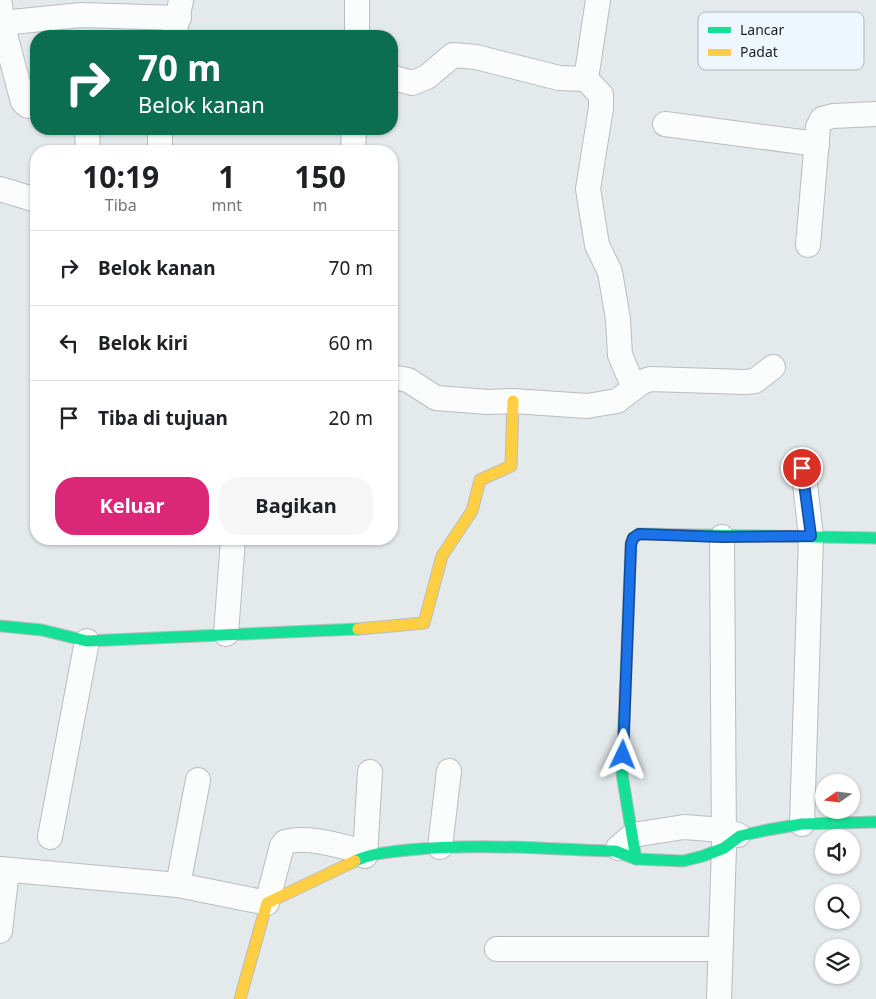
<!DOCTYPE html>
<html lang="id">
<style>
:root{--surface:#fff;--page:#f6f6f6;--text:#202124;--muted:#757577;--line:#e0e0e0;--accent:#db2777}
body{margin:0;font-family:"Noto Sans",sans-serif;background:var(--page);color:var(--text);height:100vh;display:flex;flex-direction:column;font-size:19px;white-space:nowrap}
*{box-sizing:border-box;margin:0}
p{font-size:16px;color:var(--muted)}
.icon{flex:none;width:28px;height:28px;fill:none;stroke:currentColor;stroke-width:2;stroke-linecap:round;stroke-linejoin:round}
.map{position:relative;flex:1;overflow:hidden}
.side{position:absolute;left:30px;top:145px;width:368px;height:400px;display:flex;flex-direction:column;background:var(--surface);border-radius:20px;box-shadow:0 1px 4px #0004}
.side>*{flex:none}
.hud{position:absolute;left:30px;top:30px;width:368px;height:105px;border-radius:20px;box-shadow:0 1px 4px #0004;background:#0b6e4f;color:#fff;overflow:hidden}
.needle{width:32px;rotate:256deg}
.fabs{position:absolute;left:815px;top:774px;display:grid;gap:10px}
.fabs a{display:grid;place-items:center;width:45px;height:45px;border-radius:50%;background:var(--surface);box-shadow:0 1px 4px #0004;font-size:25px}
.pin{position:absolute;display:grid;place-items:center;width:42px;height:42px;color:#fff;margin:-21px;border:2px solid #fff;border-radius:50%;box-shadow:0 1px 5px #0007}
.me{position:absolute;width:55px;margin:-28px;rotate:2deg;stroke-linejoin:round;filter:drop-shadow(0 0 4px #0008)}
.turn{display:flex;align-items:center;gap:18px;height:105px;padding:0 25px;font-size:22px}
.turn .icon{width:65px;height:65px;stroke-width:2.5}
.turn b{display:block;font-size:35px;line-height:42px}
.eta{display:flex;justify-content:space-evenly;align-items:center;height:85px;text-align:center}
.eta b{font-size:30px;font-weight:700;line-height:35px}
.primary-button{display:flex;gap:10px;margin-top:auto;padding:10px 25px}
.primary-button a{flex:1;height:58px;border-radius:20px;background:var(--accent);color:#fff;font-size:20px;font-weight:700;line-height:58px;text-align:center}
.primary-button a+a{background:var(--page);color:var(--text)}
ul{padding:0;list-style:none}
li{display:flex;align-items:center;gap:15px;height:75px;padding:0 25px;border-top:1px solid var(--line)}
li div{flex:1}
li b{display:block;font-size:19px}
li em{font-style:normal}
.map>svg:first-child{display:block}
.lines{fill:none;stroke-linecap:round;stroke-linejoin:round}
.street-casing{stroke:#babdbf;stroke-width:26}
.fast-casing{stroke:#babdbf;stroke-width:13}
.slow-casing{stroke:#babdbf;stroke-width:13}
.street{stroke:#fbfcfc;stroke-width:24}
.fast{stroke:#16e098;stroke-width:11}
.slow{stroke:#ffcf43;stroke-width:11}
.route-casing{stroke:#114b97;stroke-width:12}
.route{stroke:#1a73e8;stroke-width:9}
.key{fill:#eef7fd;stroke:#b0b7bc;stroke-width:1}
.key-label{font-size:14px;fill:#1e2124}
</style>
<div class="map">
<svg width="876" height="999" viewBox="0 0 876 999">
<rect width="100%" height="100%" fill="#e4e9ec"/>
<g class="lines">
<defs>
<g id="street">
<path d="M357,0V36"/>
<path d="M0,4L2,23L23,102L28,106L36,105"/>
<path d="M2,23L81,15L179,18"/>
<path d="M174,36L181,0"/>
<path d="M391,77L412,83L427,77L453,55L476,57L559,78L586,79L598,0"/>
<path d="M586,79L601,95V108L588,189L597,245L610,272L618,319L620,355L634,388"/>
<path d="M665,124L817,144"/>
<path d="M87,129L88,151"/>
<path d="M160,151V129"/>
<path d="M353,151L354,129"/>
<path d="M0,189L36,200"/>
<path d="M808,245L818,127L822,119L833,116L876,114"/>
<path d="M391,377L408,380L436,398L488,402L513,401L587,406L617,401L642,382L650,379L745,382L755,381L773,367"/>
<path d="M226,634L233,539"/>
<path d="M802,824L811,536L803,467"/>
<path d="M50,837L87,641"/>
<path d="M440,847L449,771"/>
<path d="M618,848L633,835L684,827L723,830L738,835"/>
<path d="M365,856L370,772"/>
<path d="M0,869L178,885L267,903L282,846L285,842C307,835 343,847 365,852"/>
<path d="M178,885L198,780"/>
<path d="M0,931L7,870"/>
<path d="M497,949H719"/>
<path d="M719,999L724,848L722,537"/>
</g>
<g id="fast">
<path d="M0,626L42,630L87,641L358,629"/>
<path d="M636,859L622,774L631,544L633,538L639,534L876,538"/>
<path d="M355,861C372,853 390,852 408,850C476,843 546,849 615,851L636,859L683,861L703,856L724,848L740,836L767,830L802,824L876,822"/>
</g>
<g id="slow">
<path d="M358,629L424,623L442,556L472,511L480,480L511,466L513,401"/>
<path d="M240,999L267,903L355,861"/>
</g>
</defs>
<!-- street casing -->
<use href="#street" class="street-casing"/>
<!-- fast casing -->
<use href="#fast" class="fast-casing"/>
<!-- slow casing -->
<use href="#slow" class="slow-casing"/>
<!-- street -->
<use href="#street" class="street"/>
<!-- fast -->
<use href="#fast" class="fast"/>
<!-- slow -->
<use href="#slow" class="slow"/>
</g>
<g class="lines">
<defs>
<path id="route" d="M623,755L631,544L633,538L639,534L722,537L811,536L802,468"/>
</defs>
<!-- route casing -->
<use href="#route" class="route-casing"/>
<!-- route -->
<use href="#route" class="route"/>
</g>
<!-- legend -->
<rect x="698" y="12" width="166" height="58" rx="8" class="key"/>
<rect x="708" y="27" width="23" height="6" fill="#16e098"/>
<rect x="708" y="49" width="23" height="7" fill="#ffcf43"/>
<g class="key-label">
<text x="740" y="35">Lancar</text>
<text x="740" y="57">Padat</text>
</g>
</svg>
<div class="fabs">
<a><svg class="needle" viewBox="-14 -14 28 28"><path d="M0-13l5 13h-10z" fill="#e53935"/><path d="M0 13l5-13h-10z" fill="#757577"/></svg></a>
<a><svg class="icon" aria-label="sound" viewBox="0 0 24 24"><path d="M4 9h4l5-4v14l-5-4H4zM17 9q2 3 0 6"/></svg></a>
<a><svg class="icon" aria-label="search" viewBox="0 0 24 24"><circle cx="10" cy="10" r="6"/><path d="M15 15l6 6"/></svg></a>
<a><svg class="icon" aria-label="layers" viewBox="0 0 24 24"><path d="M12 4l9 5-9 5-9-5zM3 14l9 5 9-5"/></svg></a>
</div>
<div class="pin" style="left:802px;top:468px;background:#d93025"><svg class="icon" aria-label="arrive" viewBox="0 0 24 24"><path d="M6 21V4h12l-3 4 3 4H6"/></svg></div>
<svg class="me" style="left:623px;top:755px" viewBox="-20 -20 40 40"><path d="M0-17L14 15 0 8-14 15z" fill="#1a73e8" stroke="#fff" stroke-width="4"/></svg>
<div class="hud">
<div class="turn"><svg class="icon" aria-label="right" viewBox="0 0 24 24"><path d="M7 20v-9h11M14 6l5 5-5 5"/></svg><div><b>70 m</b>Belok kanan</div></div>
</div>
<section class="side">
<div class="eta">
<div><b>10:19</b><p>Tiba</p></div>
<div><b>1</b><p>mnt</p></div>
<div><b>150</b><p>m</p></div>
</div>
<ul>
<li><svg class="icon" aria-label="right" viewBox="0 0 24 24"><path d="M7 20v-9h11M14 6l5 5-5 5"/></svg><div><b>Belok kanan</b></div><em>70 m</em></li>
<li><svg class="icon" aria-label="left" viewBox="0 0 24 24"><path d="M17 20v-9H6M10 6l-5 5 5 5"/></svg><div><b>Belok kiri</b></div><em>60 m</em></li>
<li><svg class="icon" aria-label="arrive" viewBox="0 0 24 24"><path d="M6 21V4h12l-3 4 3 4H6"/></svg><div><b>Tiba di tujuan</b></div><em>20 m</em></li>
</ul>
<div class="primary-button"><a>Keluar</a><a>Bagikan</a></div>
</section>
</div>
